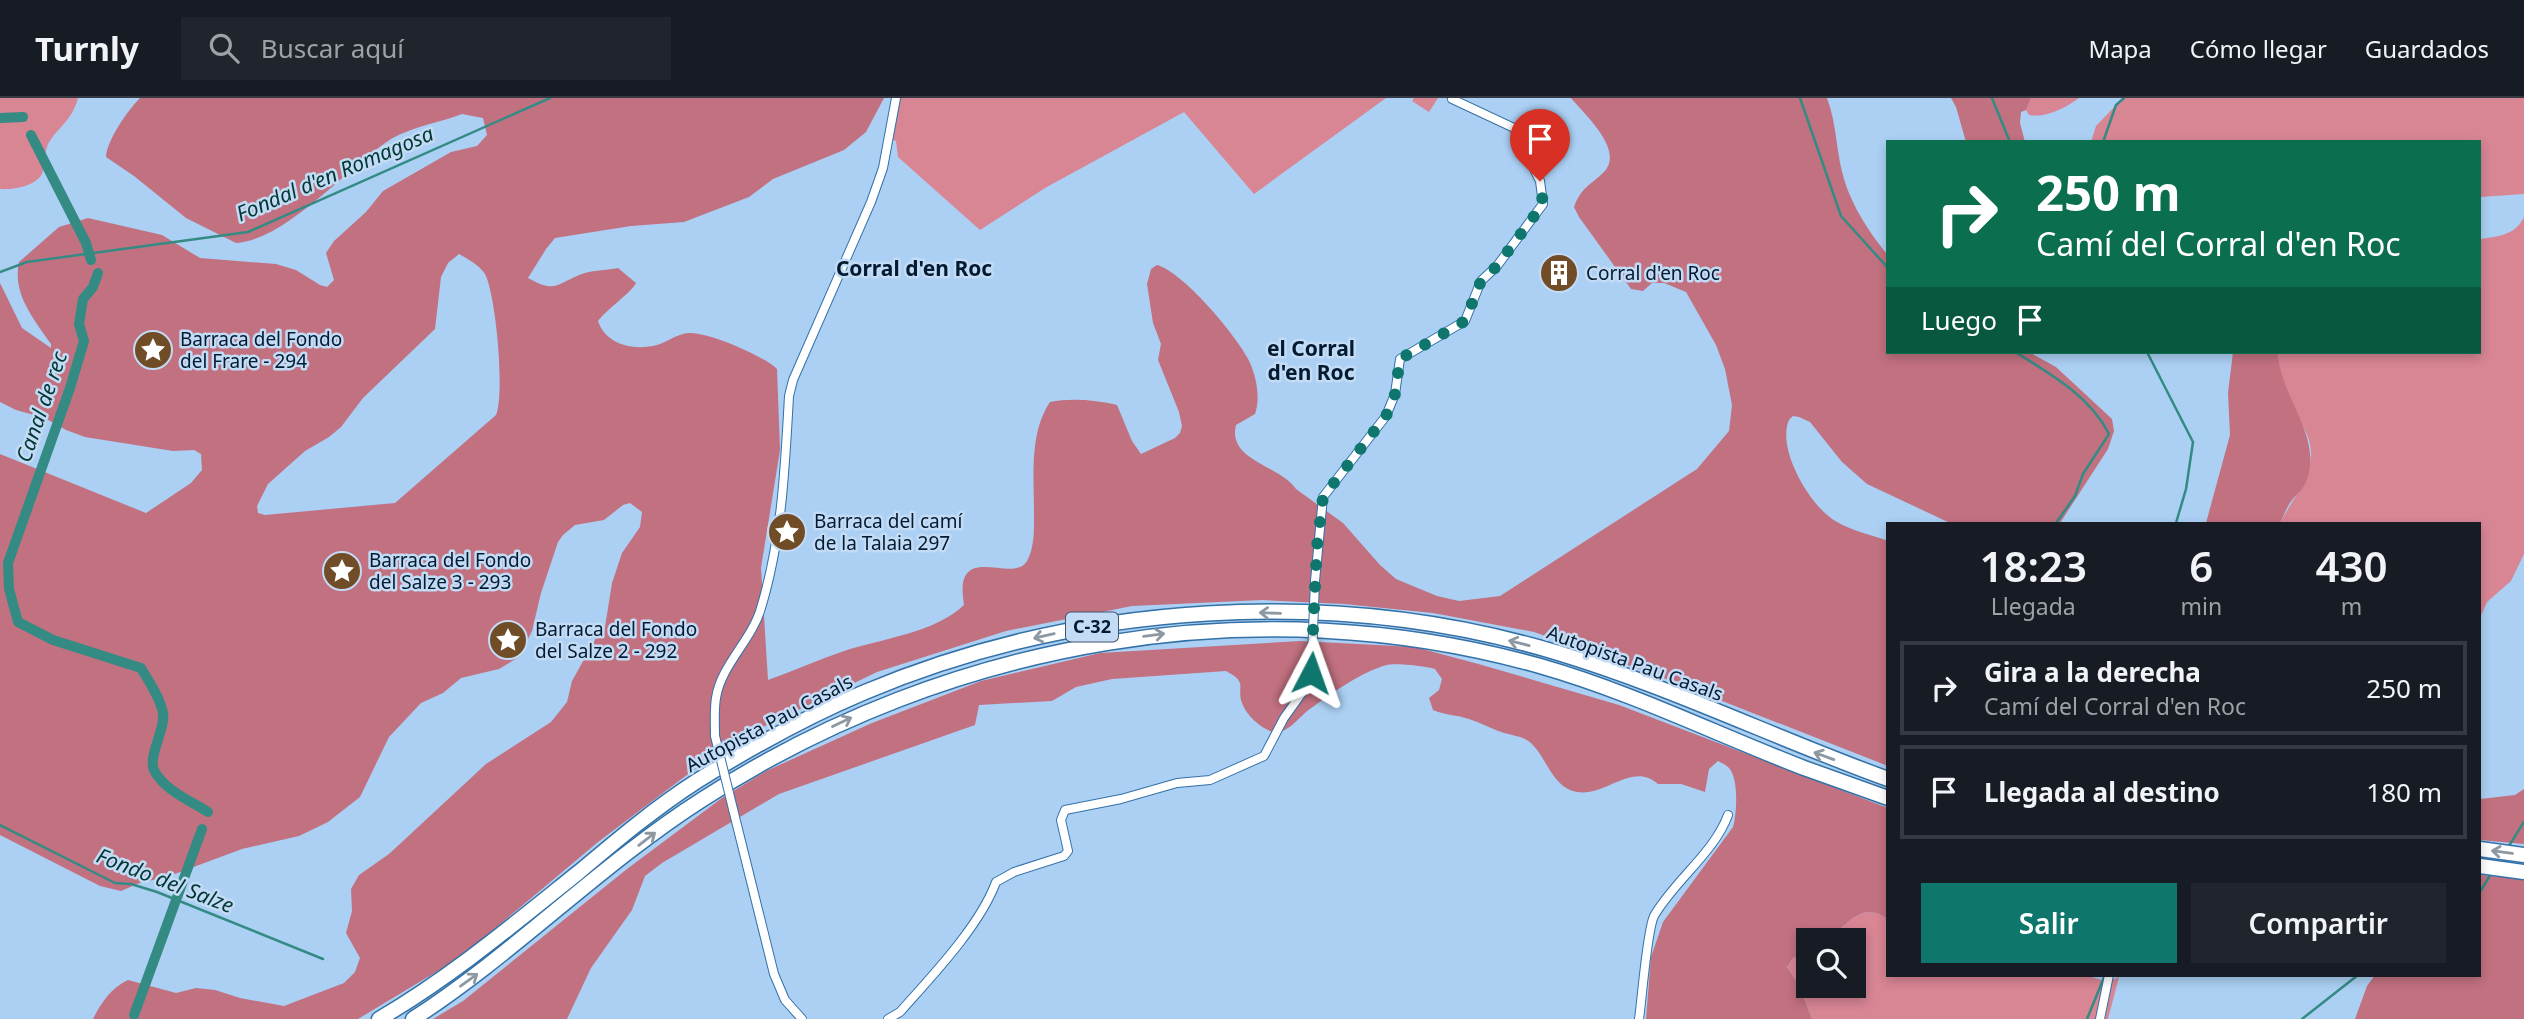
<!DOCTYPE html>
<html lang="es">
<meta charset="utf-8">
<style>
:root{--surface:#171b24;--page:#20242c;--text:#f1f3f6;--muted:#9ea1a6;--line:#363941;--accent:#0f766e}
body{margin:0;font-family:"Noto Sans",sans-serif;background:var(--page);color:var(--text);height:100vh;display:flex;flex-direction:column;font-size:26px;white-space:nowrap}
*{box-sizing:border-box;margin:0}
p{font-size:23px;color:var(--muted)}
.icon{flex:none;width:38px;height:38px;fill:none;stroke:currentColor;stroke-width:2;stroke-linecap:round;stroke-linejoin:round}
.map{position:relative;flex:1;overflow:hidden}
.drawer{position:absolute;left:1886px;top:424px;width:595px;height:455px;display:flex;flex-direction:column;background:var(--surface);border-radius:0px;box-shadow:0 4px 10px #0003}
.drawer>*{flex:none}
.guide{position:absolute;left:1886px;top:42px;width:595px;height:214px;border-radius:0px;box-shadow:0 4px 10px #0003;background:#0b6e4f;color:#fff;overflow:hidden}
.controls{position:absolute;left:1796px;top:830px;display:grid;gap:14px}
.controls a{display:grid;place-items:center;width:70px;height:70px;border-radius:0px;background:var(--surface);box-shadow:0 4px 10px #0003;font-size:35px}
.pin{position:absolute;display:grid;place-items:center;width:60px;height:60px;color:#fff;margin:-72px -30px;border-radius:50% 50% 50% 0;rotate:-45deg;box-shadow:0 0 7px #0007}
.pin .icon{rotate:45deg}
.me{position:absolute;width:77px;margin:-38px;rotate:4deg;stroke-linejoin:round;filter:drop-shadow(0 0 5px #0008)}
.turn{display:flex;align-items:center;gap:24px;height:147px;padding:0 35px;font-size:32px}
.turn .icon{width:91px;height:91px;stroke-width:2.5}
.turn b{display:block;font-size:49px;line-height:60px}
.then{display:flex;align-items:center;height:66px;padding:0 35px;background:#0003;gap:14px;font-size:26px}
.eta{display:flex;justify-content:space-evenly;align-items:center;height:119px;text-align:center}
.eta b{font-size:42px;font-weight:600;line-height:49px}
.primary-button{display:flex;gap:14px;margin-top:auto;padding:14px 35px}
.primary-button a{flex:1;height:80px;border-radius:0px;background:var(--accent);color:#fff;font-size:28px;font-weight:600;line-height:80px;text-align:center}
.primary-button a+a{background:var(--page);color:var(--text)}
ul{padding:0;list-style:none}
li{display:flex;align-items:center;gap:21px;height:94px;margin:0 14px 10px;padding:0 21px;border:4px solid var(--line);border-radius:0px}
li div{flex:1}
li b{display:block;font-size:26px}
li em{font-style:normal}
header{display:flex;align-items:center;gap:42px;box-sizing:border-box;height:98px;padding:0 35px;background:var(--surface);border-bottom:2px solid var(--line)}
header strong{font-size:33px}
nav{display:flex;gap:38px;margin-inline-start:auto;font-size:24px}
.search{width:490px;height:63px;background:var(--page);display:flex;align-items:center;gap:18px;box-sizing:border-box;padding:0 24px;border-radius:0px;color:var(--muted);font-size:26px}
.map>svg:first-child{display:block}
.green{fill:#d88594}
.forest{fill:#c27180;fill-rule:evenodd}
.lines{fill:none;stroke-linecap:round;stroke-linejoin:round}
.stream{stroke:#338b84;stroke-width:2.5}
.canal{stroke:#338b84;stroke-width:10}
.street-casing{stroke:#3371a7;stroke-width:10}
.highway-casing{stroke:#3371a7;stroke-width:17}
.street{stroke:#fff;stroke-width:8}
.highway{stroke:#fff;stroke-width:14}
.street-bridge-casing{stroke:#3371a7;stroke-width:10;stroke-linecap:butt}
.street-bridge{stroke:#fff;stroke-width:8}
.oneway{stroke:#8d98a2}
.route{stroke:#0f766e;stroke-width:12;stroke-dasharray:0 21.6}
.labels{text-anchor:middle;stroke-width:5;stroke-linejoin:round;paint-order:stroke}
.shield{fill:#c3dbf4;stroke:#3c556c;stroke-width:2}
.shield-label{font-size:18px;font-weight:bold;fill:#021b31}
.poi-label{font-size:19px;fill:#021b31;stroke:#c3dbf4;text-anchor:start}
.street-label{font-size:19px;fill:#021b31;stroke:#c3dbf4}
.water-label{font-size:21px;font-style:italic;fill:#003834;stroke:#c3dbf4}
.neighbourhood-label{font-size:21px;font-weight:bold;fill:#021b31;stroke:#c3dbf4}
</style>
<header>
<strong>Turnly</strong>
<div class="search"><svg class="icon" aria-label="search" viewBox="0 0 24 24"><circle cx="10" cy="10" r="6"/><path d="M15 15l6 6"/></svg>Buscar aquí</div>
<nav><a>Mapa</a><a>Cómo llegar</a><a>Guardados</a></nav>
</header>
<div class="map">
<svg width="2524" height="921" viewBox="0 0 2524 921">
<rect width="100%" height="100%" fill="#abd0f4"/>
<!-- green -->
<g class="green">
<path d="M0,0H78C71,25 58,28 48,46C44,55 46,64 43,73C39,88 13,92 0,91Z"/>
<path d="M896,0H1386L1254,96L1184,14L1045,90L980,132L898,59L896,43L886,40Z"/>
<path d="M1414,0H1438L1429,14L1412,3Z"/>
<path d="M2031,0H2079C2065,10 2047,20 2029,17L2026,12Z"/>
<path d="M2123,0H2524V96L2480,99V44H2091L2096,28Z"/>
<path d="M2524,119V456L2511,483L2487,504L2480,520V425H2280C2291,403 2310,383 2311,357C2312,340 2301,326 2294,311C2286,293 2279,274 2278,254H2480V141C2498,138 2515,138 2524,119Z"/>
<path d="M1865,814L1877,815L1888,821V877H2085L2108,884L2119,879L2108,921H1812L1800,889L1787,869L1793,860L1808,854V887H1853V842H1826L1853,820Z"/>
</g>
<!-- forest -->
<g class="forest">
<path d="M140,0H884L866,34L844,52L773,81L749,99L684,124L631,128L555,140L546,151L528,180C558,197 557,184 585,175C595,172 608,172 618,170L636,185C632,194 607,211 598,223C606,247 634,253 657,247C667,244 677,236 688,235C707,233 764,258 777,271L780,352L761,470L768,582C793,573 818,562 844,553C880,541 935,535 964,507C963,500 962,492 963,485C969,452 1015,484 1027,463C1035,449 1034,429 1034,415C1034,379 1029,335 1050,304C1071,300 1096,302 1117,307L1132,343L1141,356L1175,340L1180,335L1182,328L1179,314L1158,262L1161,246L1153,225L1147,186L1151,171L1157,167C1183,174 1234,235 1247,259C1256,275 1261,299 1255,316L1236,327C1227,363 1280,367 1296,391L1343,425L1380,467L1396,481L1437,498L1459,503L1500,498L1697,371L1729,333L1732,307L1725,271L1716,247L1686,194L1664,185H1652L1643,193L1631,191L1579,119L1574,109C1581,90 1589,88 1603,75C1626,53 1585,17 1571,0H1827C1837,26 1836,55 1844,81C1852,108 1870,136 1888,157V254H2029L2056,269L2112,321L2114,333L2108,351L2060,425H1950L1867,386L1842,364L1810,324L1799,319L1793,318L1789,322C1776,351 1811,410 1837,424C1853,433 1872,437 1888,443V668L1656,577L1534,534L1433,515L1344,506L1262,502L1132,508L1006,533L877,574L728,646L598,744L461,859L358,921H93C101,905 111,890 128,882L176,895L196,890L215,892L240,900L284,908L344,885L355,874L360,860L346,835L352,813L351,791L359,777L389,756L486,666L551,624L567,604L572,583L596,540L603,536L605,529L612,485L622,455L640,429L642,414L630,405L623,407L604,422L575,427L563,437L558,444L541,495L532,533L519,559L499,571L461,580L443,595L421,605L389,639L360,699L328,724L299,738L242,751L164,780L142,784L121,793L100,788L0,737V356L146,415L191,385L202,372L201,356L194,352L173,353L85,339L66,332L45,320L16,312L0,304V185L22,230L51,250V246C34,221 12,196 19,164L59,129L88,120L162,137L200,160L276,166L296,172L320,187L327,189L334,182L326,155L334,143L366,114L383,93L451,54L477,48L487,37L483,20L462,16C438,25 414,28 391,41C348,68 287,142 236,145L186,120L134,78L106,59C107,42 128,12 140,0ZM459,156C468,161 479,167 485,176C496,197 505,296 496,317L395,405L265,417L258,415L257,408L268,386L305,353L329,339L341,329L363,300L435,231L441,179L448,165Z"/>
<path d="M1951,0H2031L2026,12L2021,14L2020,25L2025,44H1966L1956,9Z"/>
<path d="M2233,254H2278C2280,301 2324,338 2306,384C2303,391 2298,395 2293,401C2287,408 2284,417 2280,425H2206L2230,337L2228,295Z"/>
<path d="M1300,543L1415,549L1482,567L1619,607L1888,710V821L1877,815L1865,814L1853,820L1826,842H1808V854L1793,860L1787,869L1800,889L1812,921H1646L1651,859L1663,824L1733,729C1737,716 1739,678 1728,669C1725,666 1721,665 1718,663L1709,671L1705,694L1681,686H1658C1632,663 1606,699 1577,694C1549,689 1546,652 1525,641C1519,638 1511,637 1504,635C1492,631 1481,625 1469,621C1457,617 1445,617 1433,612L1429,600L1439,592L1442,581L1435,571C1425,568 1396,565 1387,567C1362,573 1326,599 1306,614C1296,623 1289,633 1275,635C1262,631 1247,619 1242,605C1236,589 1249,585 1226,573L1112,581L1076,589L1052,603L979,607L975,627L779,696L662,765L645,778L632,812L591,870L567,921H433L463,903L627,771L722,700L766,673L872,625L981,583L1100,555Z"/>
<path d="M2524,691V746L2480,742V701L2515,697Z"/>
<path d="M2480,777L2524,781V921H2355L2367,888L2375,877H2480Z"/>
</g>
<g class="lines">
<!-- stream -->
<g class="stream">
<path d="M1800,0L1841,118L1888,170"/>
<path d="M1992,0L2010,44"/>
<path d="M2103,44L2116,7L2124,0"/>
<path d="M0,174L27,164L248,134L550,0"/>
<path d="M2015,254C2049,275 2090,298 2109,336L2083,376L2075,398L2056,425"/>
<path d="M2147,254L2193,344L2186,391L2176,425"/>
<path d="M0,727L115,785L131,786L157,794L323,861"/>
<path d="M2507,751L2524,724"/>
<path d="M2480,794L2492,774"/>
<path d="M2087,921L2105,877"/>
<path d="M2302,921L2358,877"/>
</g>
<!-- canal -->
<g class="canal">
<path d="M0,20L23,19"/>
<path d="M31,37L86,145L91,162"/>
<path d="M98,175L93,189L83,201L79,226L84,243L70,290L8,465L9,491L18,524L53,542L141,570C149,584 160,599 163,615C166,631 146,661 155,674C166,693 191,703 208,714"/>
<path d="M134,917L202,731"/>
</g>
<defs>
<g id="street">
<path d="M1315,483L1323,399L1386,318L1395,296L1400,261L1465,223L1481,183L1497,168L1543,106L1540,83L1514,30L1452,1"/>
<path d="M715,638C715,625 714,612 716,600C721,567 752,542 761,510C782,441 785,369 789,298L793,282L871,104L883,70L896,0"/>
<path d="M733,711L774,876L785,902L802,921"/>
<path d="M888,921L900,914C931,879 980,828 996,784L1014,774L1064,758L1068,753L1061,722L1065,712L1121,701L1177,685L1210,682L1264,658L1284,620L1304,592L1311,575L1312,559"/>
<path d="M1639,921C1642,901 1647,832 1654,818C1675,782 1714,755 1728,717"/>
<path d="M2100,921L2109,877"/>
</g>
<g id="highway">
<path d="M2480,751L2524,757"/>
<path d="M2480,768L2524,774"/>
<path d="M379,921C451,879 514,826 579,774C617,742 655,710 697,683C750,650 808,618 865,594C1079,504 1333,488 1555,554C1669,588 1777,641 1888,681"/>
<path d="M413,921C515,855 601,766 703,701C949,542 1257,488 1540,568C1631,594 1716,636 1804,670C1832,680 1860,690 1888,700"/>
</g>
</defs>
<!-- street casing -->
<use href="#street" class="street-casing"/>
<!-- highway casing -->
<use href="#highway" class="highway-casing"/>
<!-- street -->
<use href="#street" class="street"/>
<!-- highway -->
<use href="#highway" class="highway"/>
<defs>
<g id="street-bridge">
<path d="M1312,559L1315,483"/>
<path d="M715,638L733,711"/>
</g>
</defs>
<!-- street-bridge casing -->
<use href="#street-bridge" class="street-bridge-casing"/>
<!-- street-bridge -->
<use href="#street-bridge" class="street-bridge"/>
</g>
<!-- one-way arrows -->
<defs><path id="oneway-shaft" d="M-6 0H5M1.5-3L5.5 0L1.5 3" fill="none" stroke-width="1.6" stroke-linecap="round" stroke-linejoin="round" transform="scale(1.75)"/></defs>
<g class="oneway">
<use href="#oneway-shaft" transform="translate(1270 515) rotate(-178)"/>
<use href="#oneway-shaft" transform="translate(1154 537) rotate(-7)"/>
<use href="#oneway-shaft" transform="translate(1044 538) rotate(167)"/>
<use href="#oneway-shaft" transform="translate(1519 545) rotate(-166)"/>
<use href="#oneway-shaft" transform="translate(842 624) rotate(-26)"/>
<use href="#oneway-shaft" transform="translate(1824 658) rotate(-160)"/>
<use href="#oneway-shaft" transform="translate(647 741) rotate(-38)"/>
<use href="#oneway-shaft" transform="translate(2502 754) rotate(-172)"/>
<use href="#oneway-shaft" transform="translate(469 882) rotate(-36)"/>
</g>
<g class="lines">
<!-- route -->
<path class="route" d="M1311,575L1317,448L1323,399L1386,318L1395,296L1400,261L1465,223L1481,183L1497,168L1543,106L1540,83"/>
</g>
<!-- icons -->
<defs>
<symbol id="building-disc" viewBox="-11 -11 22 22"><circle r="9.5" fill="#704d26" stroke="#c3dbf4"/><path d="M-4-6H4V6H1V3H-1V6H-4ZM-2.5-4.3h1.7v1.8h-1.7ZM.8-4.3h1.7v1.8H.8ZM-2.5-1h1.7V.8h-1.7ZM.8-1h1.7V.8H.8Z" fill="#fff"/></symbol>
<symbol id="sight-disc" viewBox="-11 -11 22 22"><circle r="9.5" fill="#704d26" stroke="#c3dbf4"/><path d="M0-6L1.8-2.2L6-1.7L2.9 1.2L3.7 5.4L0 3.3L-3.7 5.4L-2.9 1.2L-6-1.7L-1.8-2.2Z" fill="#fff"/></symbol>
</defs>
<g fill-rule="evenodd">
<use href="#building-disc" x="1537" y="153" width="44" height="44"/>
<use href="#sight-disc" x="131" y="230" width="44" height="44"/>
<use href="#sight-disc" x="765" y="412" width="44" height="44"/>
<use href="#sight-disc" x="320" y="451" width="44" height="44"/>
<use href="#sight-disc" x="486" y="520" width="44" height="44"/>
</g>
<g class="labels">
<!-- shield labels -->
<rect class="shield" x="1066" y="514.5" width="52" height="29" rx="5"/>
<g class="shield-label">
<text x="1092" y="535">C-32</text>
</g>
<!-- poi labels -->
<g class="poi-label">
<text x="1586" y="182">Corral d'en Roc</text>
<text x="180" y="248">Barraca del Fondo<tspan x="180" dy="22">del Frare - 294</tspan></text>
<text x="814" y="430">Barraca del camí<tspan x="814" dy="22">de la Talaia 297</tspan></text>
<text x="369" y="469">Barraca del Fondo<tspan x="369" dy="22">del Salze 3 - 293</tspan></text>
<text x="535" y="538">Barraca del Fondo<tspan x="535" dy="22">del Salze 2 - 292</tspan></text>
</g>
<!-- street labels -->
<g class="street-label">
<text transform="translate(1635 565) rotate(20)" y="7">Autopista Pau Casals</text>
<text transform="translate(769 625) rotate(-28)" y="7">Autopista Pau Casals</text>
</g>
<!-- water labels -->
<g class="water-label">
<text transform="translate(335 76) rotate(-23)" y="7">Fondal d'en Romagosa</text>
<text transform="translate(42 309) rotate(-71)" y="7">Canal de rec</text>
<text transform="translate(165 783) rotate(21)" y="7">Fondo del Salze</text>
</g>
<!-- neighbourhood labels -->
<g class="neighbourhood-label">
<text x="914" y="178">Corral d'en Roc</text>
<text x="1311" y="258">el Corral<tspan x="1311" dy="24">d'en Roc</tspan></text>
</g>
</g>
</svg>
<div class="controls">
<a><svg class="icon" aria-label="search" viewBox="0 0 24 24"><circle cx="10" cy="10" r="6"/><path d="M15 15l6 6"/></svg></a>
</div>
<div class="pin" style="left:1540px;top:83px;background:#d93025"><svg class="icon" aria-label="arrive" viewBox="0 0 24 24"><path d="M6 21V4h12l-3 4 3 4H6"/></svg></div>
<svg class="me" style="left:1311px;top:575px" viewBox="-20 -20 40 40"><path d="M0-17L14 15 0 8-14 15z" fill="#0f766e" stroke="#fff" stroke-width="4"/></svg>
<div class="guide">
<div class="turn"><svg class="icon" aria-label="right" viewBox="0 0 24 24"><path d="M7 20v-9h11M14 6l5 5-5 5"/></svg><div><b>250 m</b>Camí del Corral d'en Roc</div></div>
<div class="then">Luego<svg class="icon" aria-label="arrive" viewBox="0 0 24 24"><path d="M6 21V4h12l-3 4 3 4H6"/></svg></div>
</div>
<section class="drawer">
<div class="eta">
<div><b>18:23</b><p>Llegada</p></div>
<div><b>6</b><p>min</p></div>
<div><b>430</b><p>m</p></div>
</div>
<ul>
<li><svg class="icon" aria-label="right" viewBox="0 0 24 24"><path d="M7 20v-9h11M14 6l5 5-5 5"/></svg><div><b>Gira a la derecha</b><p>Camí del Corral d'en Roc</p></div><em>250 m</em></li>
<li><svg class="icon" aria-label="arrive" viewBox="0 0 24 24"><path d="M6 21V4h12l-3 4 3 4H6"/></svg><div><b>Llegada al destino</b></div><em>180 m</em></li>
</ul>
<div class="primary-button"><a>Salir</a><a>Compartir</a></div>
</section>
</div>
